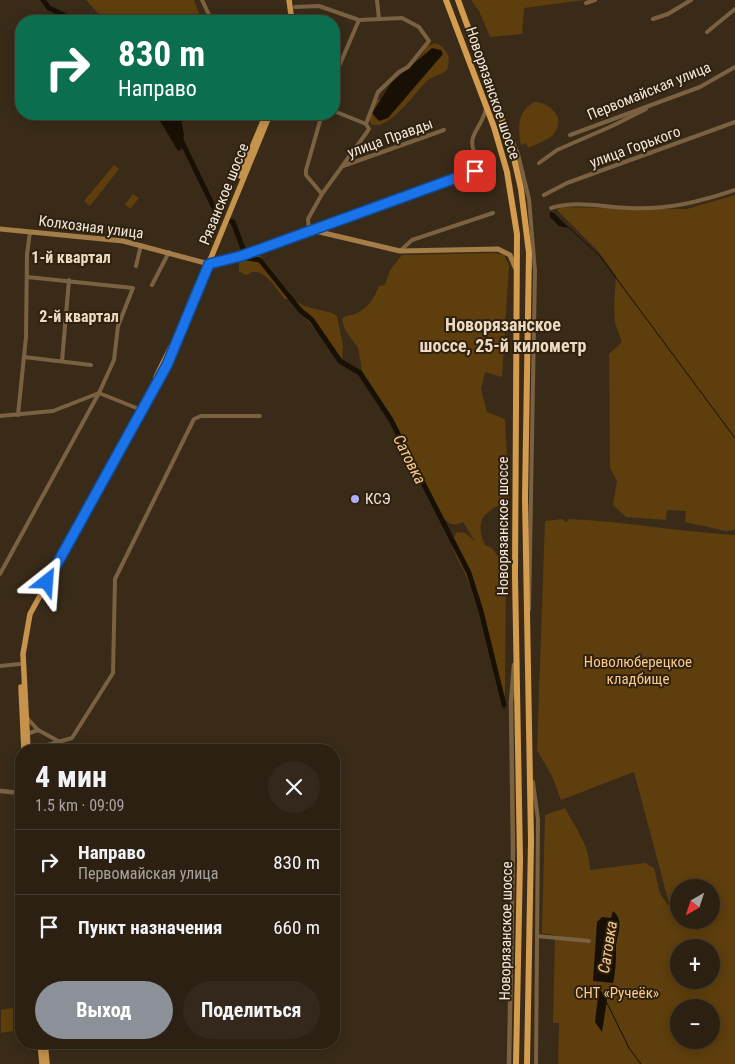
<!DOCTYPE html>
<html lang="ru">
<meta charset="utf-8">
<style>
:root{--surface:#2b2012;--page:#33281b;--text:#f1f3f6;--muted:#a6a39f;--line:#473e32;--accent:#8c9099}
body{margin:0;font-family:"Roboto Condensed",sans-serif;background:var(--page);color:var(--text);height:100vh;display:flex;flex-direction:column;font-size:19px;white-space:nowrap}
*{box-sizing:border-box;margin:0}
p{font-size:16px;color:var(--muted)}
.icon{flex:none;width:28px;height:28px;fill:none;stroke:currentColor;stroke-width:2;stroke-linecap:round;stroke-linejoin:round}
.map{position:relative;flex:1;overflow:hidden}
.panel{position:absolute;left:15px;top:744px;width:325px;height:305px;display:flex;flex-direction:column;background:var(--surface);border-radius:20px;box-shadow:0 2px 12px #0003,0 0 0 1px var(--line)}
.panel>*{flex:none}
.banner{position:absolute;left:15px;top:15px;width:325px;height:105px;border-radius:20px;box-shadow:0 2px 12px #0003,0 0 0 1px var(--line);background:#0b6e4f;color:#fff;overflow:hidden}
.needle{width:32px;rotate:219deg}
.buttons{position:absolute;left:670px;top:879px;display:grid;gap:10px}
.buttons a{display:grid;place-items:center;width:50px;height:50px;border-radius:50%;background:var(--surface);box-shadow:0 2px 12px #0003,0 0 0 1px var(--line);font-size:25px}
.pin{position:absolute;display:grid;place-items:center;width:42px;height:42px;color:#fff;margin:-21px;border-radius:10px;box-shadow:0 2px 8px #0006}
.me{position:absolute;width:55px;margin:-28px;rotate:28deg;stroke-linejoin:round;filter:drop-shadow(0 0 4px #0008)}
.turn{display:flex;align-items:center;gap:18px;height:105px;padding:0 20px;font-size:22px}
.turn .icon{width:65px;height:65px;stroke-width:2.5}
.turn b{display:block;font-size:35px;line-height:42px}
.round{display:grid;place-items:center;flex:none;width:52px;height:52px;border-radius:26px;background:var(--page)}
.summary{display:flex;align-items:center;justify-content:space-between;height:85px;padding:0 20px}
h1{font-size:30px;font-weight:700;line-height:38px}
.primary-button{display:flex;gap:10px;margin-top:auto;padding:10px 20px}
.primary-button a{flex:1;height:58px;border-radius:30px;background:var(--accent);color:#fff;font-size:20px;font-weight:700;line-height:58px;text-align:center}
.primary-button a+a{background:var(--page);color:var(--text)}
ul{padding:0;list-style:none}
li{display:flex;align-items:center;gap:15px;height:65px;padding:0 20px;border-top:1px solid var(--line)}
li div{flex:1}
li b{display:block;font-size:19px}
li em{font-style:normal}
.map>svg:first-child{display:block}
.green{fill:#5e3e0c;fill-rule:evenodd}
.water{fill:#181005}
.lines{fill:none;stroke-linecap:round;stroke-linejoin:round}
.stream{stroke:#181005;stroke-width:1}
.river{stroke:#181005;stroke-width:5}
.minor{stroke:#7a6141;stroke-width:4}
.tertiary{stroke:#7a6141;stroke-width:4.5}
.secondary{stroke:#a47d48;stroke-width:5}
.primary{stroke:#c5934c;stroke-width:5.5}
.trunk{stroke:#d49c4e;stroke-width:6}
.route-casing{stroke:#114b97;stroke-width:12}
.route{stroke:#1a73e8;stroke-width:9}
.poi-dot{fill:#aeaefa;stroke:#2f210e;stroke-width:2}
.labels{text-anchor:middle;stroke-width:4;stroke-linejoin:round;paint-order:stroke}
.street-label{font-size:15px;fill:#f2e8dd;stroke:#2f210e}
.poi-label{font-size:15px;fill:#f2e8dd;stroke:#2f210e;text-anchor:start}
.park-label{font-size:15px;fill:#f8ca8d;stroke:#2f210e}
.neighbourhood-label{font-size:16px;font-weight:bold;fill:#ecdac3;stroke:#2f210e}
.water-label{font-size:16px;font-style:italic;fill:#f9cb8f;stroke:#2f210e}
.quarter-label{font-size:18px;font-weight:bold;fill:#ecdac3;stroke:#2f210e}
</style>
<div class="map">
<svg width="735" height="1064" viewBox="0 0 735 1064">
<rect width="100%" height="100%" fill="#392b18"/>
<!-- green -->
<g class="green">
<path d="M86,0H194L202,21H105Z"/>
<path d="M471,0H584L524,8L522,34L490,37L479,11Z"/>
<path d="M435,43C447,48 452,58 447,70C440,75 433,76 427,81C416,91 389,132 371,124L369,119L376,100L381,99L373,113L376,119L441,57L418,61L413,65L424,52L425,47Z"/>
<path d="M535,102C551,103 567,119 553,135C547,141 536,144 528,148L526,143L521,145C518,128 517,110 535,102Z"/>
<path d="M114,165L119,169L90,206L84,201Z"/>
<path d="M133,194L139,198L130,209L125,204Z"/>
<path d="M735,195V530L726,531L685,522L686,511L667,510L666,520L626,517L613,505L617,481L610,468L609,354L622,342L615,323L614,307L616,276L599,252L557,210L562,207L687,209Z"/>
<path d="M495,253L504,255L509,265L502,377L485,372L481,389L487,412L505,419L509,501C486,510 473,519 485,545L492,548L506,568L505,694L501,704C490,658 482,609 462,567C455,554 448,545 457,532L465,533L475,541L463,522C454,526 450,525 443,518L410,457L395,428V423L363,376L358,348L344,328L342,319C346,314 351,316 357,313C368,308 375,297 379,286L385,285L390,270L402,255Z"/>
<path d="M255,254H259L290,293L289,299H285C277,291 266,269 252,272C249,273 247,275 245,275L239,271V262Z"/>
<path d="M293,299L304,306L332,313L337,316L343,346L342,361L337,360L321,336L293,304Z"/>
<path d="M562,519L566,522L569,519C625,521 680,532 735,535V1064H558L559,1023H553L555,935L542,933L545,815L565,808C576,829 590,846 590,870L645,863L654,868L660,894L670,907L634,772L561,800L552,776L537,750L545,521ZM679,888H711V920H679ZM679,948H711V980H679ZM679,1008H711V1040H679Z"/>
<path d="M13,1008V1031L1,1033V1010Z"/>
</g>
<!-- water -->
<g class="water">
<path d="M432,48L441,50L443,54L388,118L379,121L372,113L392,82Z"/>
<path d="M156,114H180L184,135L181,150L178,151Z"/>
<path d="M550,212L554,213L569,228L559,226L550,217Z"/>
<path d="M613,911C625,921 617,934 616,947C616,959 616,970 613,983L593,981L597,922L602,917L611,918Z"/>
<path d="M599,988L607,1000L602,1032L595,1022Z"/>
</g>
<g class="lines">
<!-- stream -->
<g class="stream">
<path d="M568,227L599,255L735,438"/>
<path d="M607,1003L629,1048L641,1064"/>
</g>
<!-- river -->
<g class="river">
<path d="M43,0L49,8L76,21"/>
<path d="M181,140L218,216"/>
<path d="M231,221L233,222L244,251"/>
<path d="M247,258L260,260L300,310L312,320L340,361L360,373L391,420L469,573L481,611L504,705"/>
</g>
<!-- minor -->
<g class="minor">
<path d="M202,0L212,21"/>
<path d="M377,0L379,19"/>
<path d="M586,3L595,0"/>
<path d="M295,7L319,6L359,20L402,18L419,27L429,41L408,67L399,72L378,92L366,124L369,129L367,132L322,194L308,219L309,231"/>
<path d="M653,19L668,14L691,0"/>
<path d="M707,32L735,9"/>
<path d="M334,78L359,20"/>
<path d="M334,111L366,124"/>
<path d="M570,135L700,87L735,67"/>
<path d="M511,138L518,154L529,199L535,271L529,610"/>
<path d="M539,163L557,150L612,126L646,109"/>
<path d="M343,166L444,130"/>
<path d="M322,194L306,175V170L322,114"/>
<path d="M544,195L567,183L735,122"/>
<path d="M551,208C576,200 603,207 629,208C666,210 700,202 735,190"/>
<path d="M312,230L475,171L478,169L479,162C463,134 479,135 486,109"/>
<path d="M400,251L412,240L493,213"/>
<path d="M136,266L141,245"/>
<path d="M152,285L169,252"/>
<path d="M24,357L91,365"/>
<path d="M62,361L69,280"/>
<path d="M18,415L26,337L27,254L30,232"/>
<path d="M0,416L53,411L99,393L139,409"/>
<path d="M0,574L99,393L114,360L118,326L133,288L27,277"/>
<path d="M0,666L20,664"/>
<path d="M28,719L38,730"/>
<path d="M27,734L38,730L60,742"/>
<path d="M26,748L44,746L72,738L113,673L115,579L194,419L201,416H260"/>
<path d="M533,782L538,820L536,1064"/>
<path d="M537,936L589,941"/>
</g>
<!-- tertiary -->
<g class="tertiary">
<path d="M0,791L21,793"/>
<path d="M509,1064L513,851L511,702L514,665"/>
</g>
<!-- secondary -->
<path class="secondary" d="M0,229L123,241L209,264L241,256L311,230L400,251L498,249L510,255L515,267"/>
<!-- primary -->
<g class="primary">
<path d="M289,0L292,21"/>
<path d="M240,176L266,114"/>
<path d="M175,339L197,285"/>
<path d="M156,377L171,347"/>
<path d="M21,687L24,750"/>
<path d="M28,750L23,654L30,614L167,365L270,114"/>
<path d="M40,1042L42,1064"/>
<path d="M45,1042L47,1064"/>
</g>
<!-- trunk -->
<g class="trunk">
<path d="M446,0L494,127L507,172L517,234L515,575L520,860L516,1064"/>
<path d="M458,0L511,145L521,189L529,253L525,497L531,841L527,1064"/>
</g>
</g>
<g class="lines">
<defs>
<path id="route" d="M47,582L167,365L209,264L241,256L475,171"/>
</defs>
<!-- route casing -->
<use href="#route" class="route-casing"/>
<!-- route -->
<use href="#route" class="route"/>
</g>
<!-- markers -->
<circle class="poi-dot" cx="355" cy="499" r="5"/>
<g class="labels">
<!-- street labels -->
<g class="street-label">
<text transform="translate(649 91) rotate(-22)" y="5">Первомайская улица</text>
<text transform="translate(493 93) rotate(71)" y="5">Новорязанское шоссе</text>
<text transform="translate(390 138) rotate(-20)" y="5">улица Правды</text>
<text transform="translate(635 147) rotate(-20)" y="5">улица Горького</text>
<text transform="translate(224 194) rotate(-68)" y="5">Рязанское шоссе</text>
<text transform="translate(91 227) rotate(7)" y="5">Колхозная улица</text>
<text transform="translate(503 526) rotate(-90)" y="5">Новорязанское шоссе</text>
<text transform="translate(506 931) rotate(-89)" y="5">Новорязанское шоссе</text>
</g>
<!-- poi labels -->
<g class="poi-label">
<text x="365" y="504">КСЭ</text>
</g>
<!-- park labels -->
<g class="park-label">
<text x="638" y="667">Новолюберецкое<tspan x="638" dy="17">кладбище</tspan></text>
<text x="617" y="998">СНТ «Ручеёк»</text>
</g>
<!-- neighbourhood labels -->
<g class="neighbourhood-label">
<text x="71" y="263">1-й квартал</text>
<text x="79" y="322">2-й квартал</text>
</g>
<!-- water labels -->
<g class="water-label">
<text transform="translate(410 459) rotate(63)" y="6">Сатовка</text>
<text transform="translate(607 947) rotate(-81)" y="6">Сатовка</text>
</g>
<!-- quarter labels -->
<g class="quarter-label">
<text x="503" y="331">Новорязанское<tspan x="503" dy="21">шоссе, 25-й километр</tspan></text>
</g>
</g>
</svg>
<div class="buttons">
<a><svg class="needle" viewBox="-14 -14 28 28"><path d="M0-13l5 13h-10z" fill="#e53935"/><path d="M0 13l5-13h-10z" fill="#a6a39f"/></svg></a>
<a>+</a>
<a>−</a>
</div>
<div class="pin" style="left:475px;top:171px;background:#d93025"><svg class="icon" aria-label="arrive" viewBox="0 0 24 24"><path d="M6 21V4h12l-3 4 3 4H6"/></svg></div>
<svg class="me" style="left:47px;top:582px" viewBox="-20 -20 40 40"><path d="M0-17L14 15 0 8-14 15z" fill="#1a73e8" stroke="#fff" stroke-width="4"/></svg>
<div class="banner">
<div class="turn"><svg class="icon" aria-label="right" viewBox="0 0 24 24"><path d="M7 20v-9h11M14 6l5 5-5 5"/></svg><div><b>830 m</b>Направо</div></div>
</div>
<section class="panel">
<div class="summary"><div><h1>4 мин</h1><p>1.5 km · 09:09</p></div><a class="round"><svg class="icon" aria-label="close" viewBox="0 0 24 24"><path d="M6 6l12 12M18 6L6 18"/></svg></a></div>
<ul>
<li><svg class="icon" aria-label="right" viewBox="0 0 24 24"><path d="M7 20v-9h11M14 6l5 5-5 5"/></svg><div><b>Направо</b><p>Первомайская улица</p></div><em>830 m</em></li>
<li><svg class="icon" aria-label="arrive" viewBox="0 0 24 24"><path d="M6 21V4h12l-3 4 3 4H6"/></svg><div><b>Пункт назначения</b></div><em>660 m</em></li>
</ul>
<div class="primary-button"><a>Выход</a><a>Поделиться</a></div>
</section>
</div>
